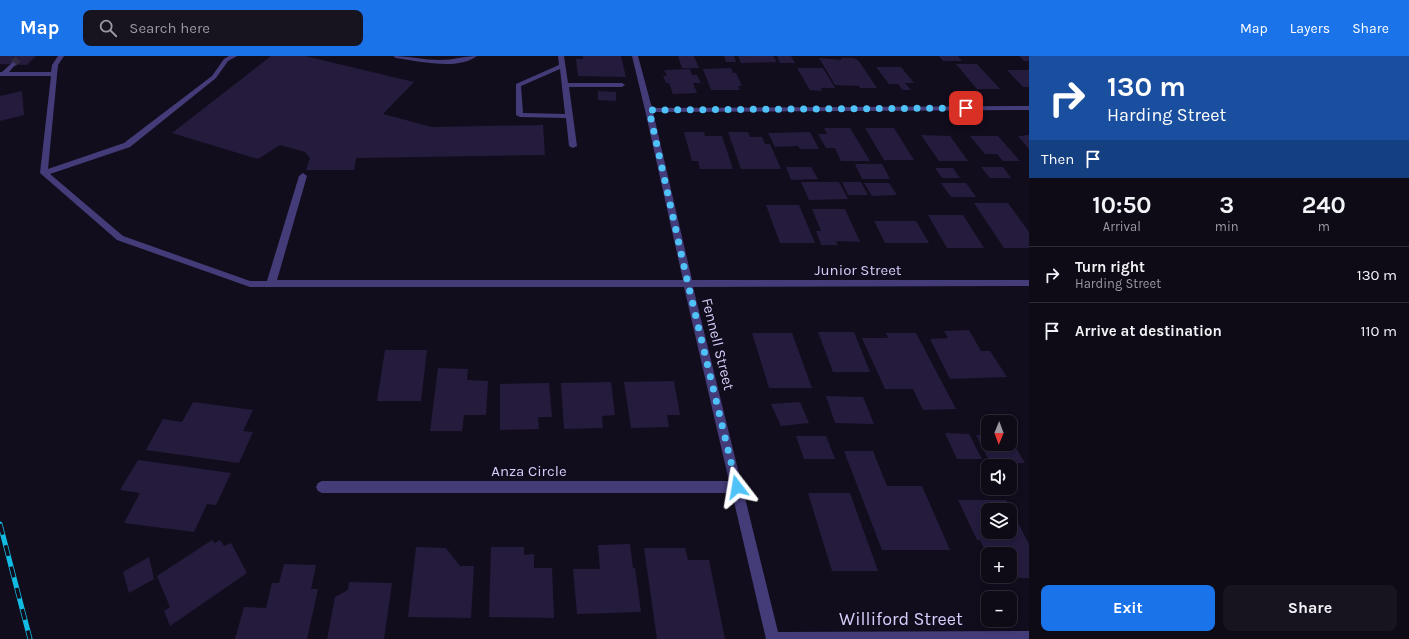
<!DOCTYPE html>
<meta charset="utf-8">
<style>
:root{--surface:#0e0a16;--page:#17131f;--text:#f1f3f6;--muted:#9b9aa1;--line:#2e2b35;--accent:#1a73e8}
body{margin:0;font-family:Karla,sans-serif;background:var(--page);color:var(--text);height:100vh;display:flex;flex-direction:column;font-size:15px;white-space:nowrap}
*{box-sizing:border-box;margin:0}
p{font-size:13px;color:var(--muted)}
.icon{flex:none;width:22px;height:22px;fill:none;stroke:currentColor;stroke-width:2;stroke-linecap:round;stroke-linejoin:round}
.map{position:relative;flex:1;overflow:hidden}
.side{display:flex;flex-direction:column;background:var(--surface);width:380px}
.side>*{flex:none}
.banner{background:#1a4fa0;color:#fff;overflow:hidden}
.needle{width:26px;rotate:181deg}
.controls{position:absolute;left:981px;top:359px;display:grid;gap:8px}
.controls a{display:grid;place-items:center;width:36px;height:36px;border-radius:8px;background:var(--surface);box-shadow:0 2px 6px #0003,0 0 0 1px var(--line);font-size:20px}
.pin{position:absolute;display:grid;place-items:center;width:34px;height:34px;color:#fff;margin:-17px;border-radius:8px;box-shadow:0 2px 6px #0006}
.me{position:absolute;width:44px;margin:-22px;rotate:346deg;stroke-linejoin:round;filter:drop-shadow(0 0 3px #0008)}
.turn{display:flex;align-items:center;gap:14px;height:84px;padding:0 12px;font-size:18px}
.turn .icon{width:52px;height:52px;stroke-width:2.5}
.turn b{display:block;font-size:28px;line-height:34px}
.then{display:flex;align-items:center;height:38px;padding:0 12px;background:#0003;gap:8px;font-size:15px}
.eta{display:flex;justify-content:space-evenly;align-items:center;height:68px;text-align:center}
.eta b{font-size:24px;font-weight:700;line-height:28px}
.action{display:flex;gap:8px;margin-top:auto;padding:8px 12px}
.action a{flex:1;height:46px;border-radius:8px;background:var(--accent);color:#fff;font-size:16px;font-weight:700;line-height:46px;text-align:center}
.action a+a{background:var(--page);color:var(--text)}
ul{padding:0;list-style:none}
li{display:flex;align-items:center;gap:12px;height:56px;padding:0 12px;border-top:1px solid var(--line)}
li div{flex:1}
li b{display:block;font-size:15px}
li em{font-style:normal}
header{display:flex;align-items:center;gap:24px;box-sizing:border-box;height:56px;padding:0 20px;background:var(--accent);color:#fff}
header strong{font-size:19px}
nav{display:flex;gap:22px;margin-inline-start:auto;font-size:14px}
.search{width:280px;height:36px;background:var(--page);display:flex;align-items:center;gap:10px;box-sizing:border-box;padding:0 14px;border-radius:8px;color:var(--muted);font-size:15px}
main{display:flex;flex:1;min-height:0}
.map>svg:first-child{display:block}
.building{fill:#251b3d;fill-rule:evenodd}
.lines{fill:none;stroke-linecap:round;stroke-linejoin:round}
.minor-tunnel{stroke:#302a3e;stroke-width:7;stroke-dasharray:7 3.5;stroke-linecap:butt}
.minor{fill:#443c79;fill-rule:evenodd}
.rail-casing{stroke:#12bbe2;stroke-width:5}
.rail{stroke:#120d1d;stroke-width:3.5;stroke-dasharray:11;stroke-linecap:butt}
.route{stroke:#4fc3f7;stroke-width:7;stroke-dasharray:0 12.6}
.labels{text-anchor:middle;stroke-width:3;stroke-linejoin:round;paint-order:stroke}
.street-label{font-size:15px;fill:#d7cefb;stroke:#120d1d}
.near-street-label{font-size:18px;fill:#d7cefb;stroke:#120d1d}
</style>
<header>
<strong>Map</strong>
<div class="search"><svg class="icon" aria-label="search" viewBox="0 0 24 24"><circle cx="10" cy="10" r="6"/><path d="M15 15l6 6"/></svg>Search here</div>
<nav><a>Map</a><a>Layers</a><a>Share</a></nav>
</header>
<main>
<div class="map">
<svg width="1029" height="583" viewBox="0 0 1029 583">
<rect width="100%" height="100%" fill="#120d1d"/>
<!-- building -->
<g class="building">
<path d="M0,0H36L27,9L0,8Z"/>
<path d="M271,0H305L414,26L383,58L432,71L543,69L545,99L356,102L354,114H306L310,102L305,96L280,89L258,103L172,77Z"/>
<path d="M583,0H621L626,21L578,20L576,3H583Z"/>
<path d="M678,0H694L699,12H682Z"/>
<path d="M724,0H734L736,6H726Z"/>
<path d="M738,0H773L777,6L741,7Z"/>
<path d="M777,0H791L795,7H780Z"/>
<path d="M939,0H958L962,5H943Z"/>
<path d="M1019,0H1029V5H1024Z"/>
<path d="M819,2L842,4L841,2H853L858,4L877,32H860L859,30L835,29Z"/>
<path d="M956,8H977L1000,33H977Z"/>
<path d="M876,11H901L914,27H905L911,34H903L898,28H889Z"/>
<path d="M731,12L733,17H736L742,30H738L740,34H711L703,13Z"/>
<path d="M797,12H823L835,32H821L822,35L810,34Z"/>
<path d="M690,13L692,19H697L701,27H693L697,37L673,38L669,27H666L663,20H667L664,14Z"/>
<path d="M1007,14H1029V31H1023Z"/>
<path d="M22,35L24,59L0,65V40Z"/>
<path d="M598,35L616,36V45L598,44Z"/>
<path d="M824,72H850L870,105H841L835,92H826L818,78H827Z"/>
<path d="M865,72H894L914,104H884Z"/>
<path d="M684,76H704L705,80H722L733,113H700L698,105H692Z"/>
<path d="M728,76H748L750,81H762L765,88H770L781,113H741Z"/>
<path d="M810,76L819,93H800L798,90L775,91L768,77Z"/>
<path d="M921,79L950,80L968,105H939Z"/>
<path d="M1024,79H1029V93L1018,80H1025Z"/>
<path d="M970,80H998L1020,105H1003L997,98H985Z"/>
<path d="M855,108H882L890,123H862Z"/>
<path d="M786,111H811L818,123L791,124Z"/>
<path d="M981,111H1003L1011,122H990Z"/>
<path d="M935,112H953L960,122H942Z"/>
<path d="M801,126H839L848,143L809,144Z"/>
<path d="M842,126H861L868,139H848Z"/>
<path d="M864,127H889L897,139L872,140Z"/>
<path d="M941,127H966L976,141H951Z"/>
<path d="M974,147H1008L1029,176V192H1004Z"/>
<path d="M766,149H799L815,187H780Z"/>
<path d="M812,153H845L860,186L836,185L838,189H821L816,175H821Z"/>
<path d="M928,159H963L984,192H947Z"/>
<path d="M874,165H916L929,187H885Z"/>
<path d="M969,274L981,295H990L1007,321L950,323L930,283L948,282L944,275Z"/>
<path d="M818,276H854L870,316H833Z"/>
<path d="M752,277H792L812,332H769Z"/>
<path d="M886,277H916L956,353L923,354L913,333H885L862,282H888Z"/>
<path d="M385,294H427L421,345H377Z"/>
<path d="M438,312L468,313L467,324L488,325L486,359H464L462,375H430Z"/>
<path d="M674,325L680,359H667L669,371L631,372L624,326Z"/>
<path d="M611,326L615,359L602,360L603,372L564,373L561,327Z"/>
<path d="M549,327L552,361H538L539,373L500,374V328Z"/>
<path d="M826,340L863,341L874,368L835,367Z"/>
<path d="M193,346L253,354L243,375L253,376L239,407L146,394L163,363L182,366Z"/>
<path d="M800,346L809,367L781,370L771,348Z"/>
<path d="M945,377L969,378L982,403H957Z"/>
<path d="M976,379H988V388H1010V382L1025,407L991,408Z"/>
<path d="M796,380H826L835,403H804Z"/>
<path d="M844,395H873L887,430H922L950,494H882Z"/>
<path d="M138,404L231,417L216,449L207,448L194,476L124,467L140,437L120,434Z"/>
<path d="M808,437H850L878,515H832Z"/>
<path d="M958,444H1006L1029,488V522H1019L1016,517H1010V498H988V501L980,484H977ZM988,454H1010V476H988Z"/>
<path d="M212,484L215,487L220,484L224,490L231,487L247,517L170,570L164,555L170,551L157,520Z"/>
<path d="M630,488L633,512H635L641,556L577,558L573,513H600L598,489Z"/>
<path d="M416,491L446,492L460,510H474L471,562L408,561Z"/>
<path d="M491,491H524V499L534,498V512H552L554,562L489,561Z"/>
<path d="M644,492H685L688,504H709L725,583H657Z"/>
<path d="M149,501L154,523L129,537L123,516Z"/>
<path d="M284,508L316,509L311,533H318L307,583H235L244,551L266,552L272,527H279Z"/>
<path d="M349,526L392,527L384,583H327L335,541L348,534Z"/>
</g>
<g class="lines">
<!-- minor-tunnel -->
<path class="minor-tunnel" d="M13,8L21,0"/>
<!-- minor -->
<g class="minor">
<path d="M58,0H64L58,9L48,113L124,87L212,20L224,3L229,0H237L228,5L216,22L130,91L50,118L123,180L250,225H267L299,120L303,117L307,120L277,224H683L645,54L632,0H638L652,52L1029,50V54L653,56L692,224H1029V230L693,231L778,576L1029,575V583H766L732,437H322L318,435L316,431L318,427L322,425H729L684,231H250L117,184L40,117L51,20H0V16H2L13,6L16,8L9,16H51L52,9Z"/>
<path d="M393,0C409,0 424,4 440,4C453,4 464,0 477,0C457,15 419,5 396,2Z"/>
<path d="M558,0H564L568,27H622L625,29L622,31H569L577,90L573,92L569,90L566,62L520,61L516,59V28L559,9ZM560,13L565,58L523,57L521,30Z"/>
</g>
<defs>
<path id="rail" d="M0,468L30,583"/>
</defs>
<!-- rail casing -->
<use href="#rail" class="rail-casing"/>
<!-- rail -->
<use href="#rail" class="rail"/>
</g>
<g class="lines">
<!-- route -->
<path class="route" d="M737,431L688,228L649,54L966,52"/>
</g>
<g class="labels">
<!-- street labels -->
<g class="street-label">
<text x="858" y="219">Junior Street</text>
<text transform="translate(718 288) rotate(76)" y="5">Fennell Street</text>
<text x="529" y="420">Anza Circle</text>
</g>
<!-- near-street labels -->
<g class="near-street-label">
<text x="901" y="569">Williford Street</text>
</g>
</g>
</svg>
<div class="controls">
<a><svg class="needle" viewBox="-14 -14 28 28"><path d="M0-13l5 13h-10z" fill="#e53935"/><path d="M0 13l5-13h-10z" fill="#9b9aa1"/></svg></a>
<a><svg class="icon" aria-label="sound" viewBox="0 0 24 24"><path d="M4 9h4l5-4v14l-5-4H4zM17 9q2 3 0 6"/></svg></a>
<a><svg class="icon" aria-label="layers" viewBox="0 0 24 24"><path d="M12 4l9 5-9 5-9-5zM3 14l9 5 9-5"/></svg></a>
<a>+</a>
<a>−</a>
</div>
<div class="pin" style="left:966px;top:52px;background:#d93025"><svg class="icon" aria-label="arrive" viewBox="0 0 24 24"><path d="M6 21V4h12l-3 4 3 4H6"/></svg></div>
<svg class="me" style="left:737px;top:431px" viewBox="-20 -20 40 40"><path d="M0-17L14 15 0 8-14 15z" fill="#4fc3f7" stroke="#fff" stroke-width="4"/></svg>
</div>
<section class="side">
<div class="banner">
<div class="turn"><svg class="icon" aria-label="right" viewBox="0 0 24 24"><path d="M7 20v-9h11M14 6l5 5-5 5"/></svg><div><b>130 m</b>Harding Street</div></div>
<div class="then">Then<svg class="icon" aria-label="arrive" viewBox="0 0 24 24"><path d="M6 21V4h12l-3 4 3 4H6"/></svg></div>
</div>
<div class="eta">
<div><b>10:50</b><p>Arrival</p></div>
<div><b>3</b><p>min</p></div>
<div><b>240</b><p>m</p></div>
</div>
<ul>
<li><svg class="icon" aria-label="right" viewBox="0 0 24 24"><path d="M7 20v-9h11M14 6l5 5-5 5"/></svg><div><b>Turn right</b><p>Harding Street</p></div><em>130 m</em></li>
<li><svg class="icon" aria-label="arrive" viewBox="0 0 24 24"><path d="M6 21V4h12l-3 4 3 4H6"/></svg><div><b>Arrive at destination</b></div><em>110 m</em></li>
</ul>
<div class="action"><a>Exit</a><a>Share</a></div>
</section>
</main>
